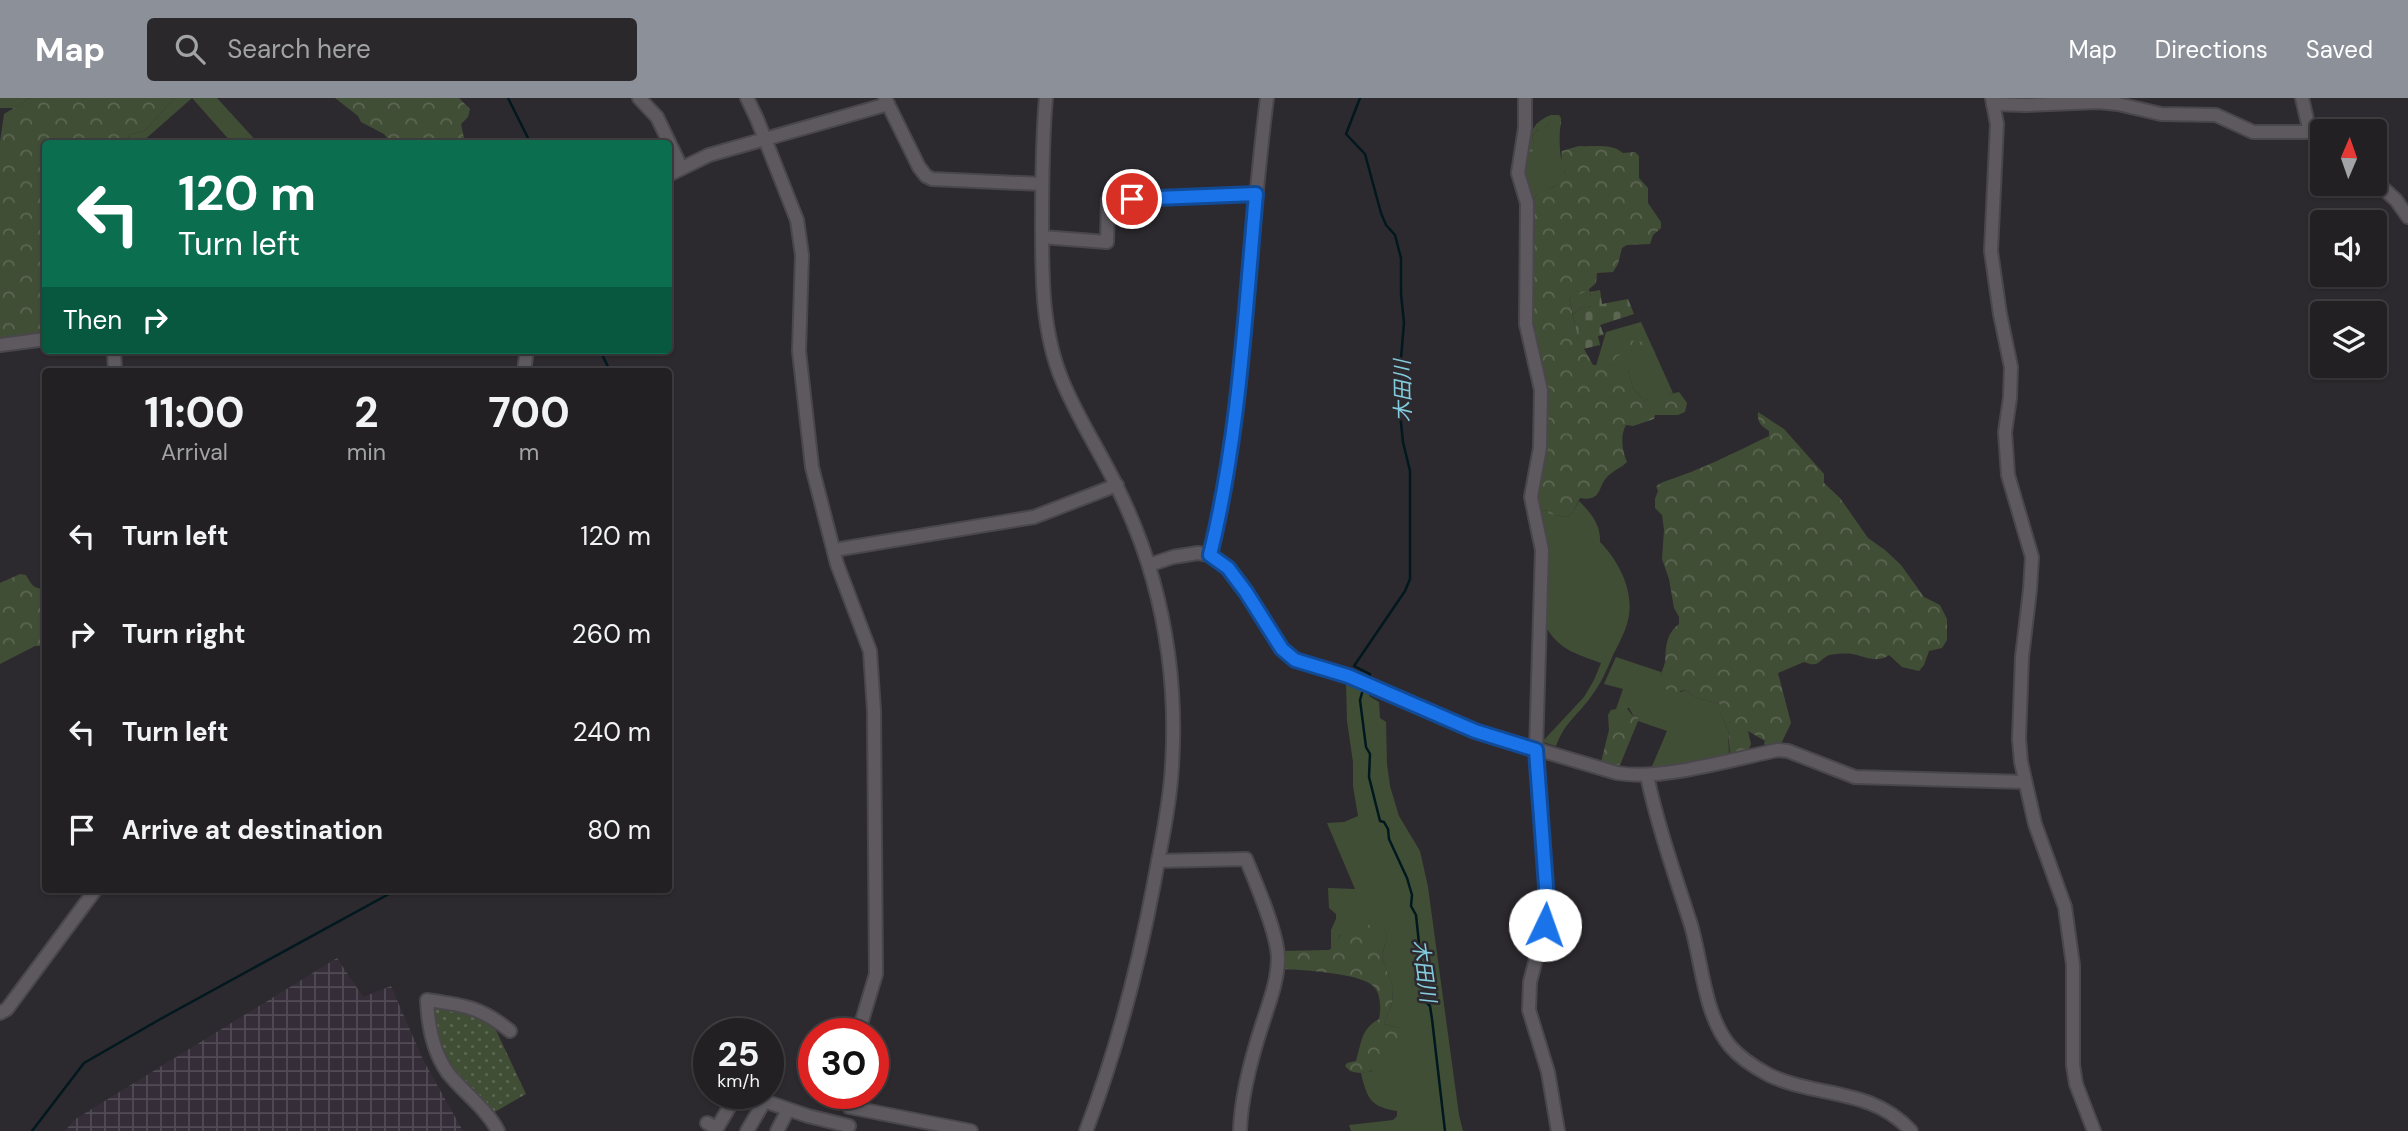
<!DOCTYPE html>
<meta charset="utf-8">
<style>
:root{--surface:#222023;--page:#2a282b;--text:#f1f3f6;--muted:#a2a3a6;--line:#3f3e41;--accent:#8c9099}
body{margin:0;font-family:"DM Sans","Noto Sans JP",sans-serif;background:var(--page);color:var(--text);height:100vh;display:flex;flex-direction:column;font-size:26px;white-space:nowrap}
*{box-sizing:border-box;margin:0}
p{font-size:23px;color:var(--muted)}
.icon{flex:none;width:38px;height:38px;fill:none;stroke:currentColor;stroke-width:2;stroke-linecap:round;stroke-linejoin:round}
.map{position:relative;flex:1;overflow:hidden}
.panel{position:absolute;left:42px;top:270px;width:630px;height:525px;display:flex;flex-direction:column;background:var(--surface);border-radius:7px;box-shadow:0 2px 5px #0004,0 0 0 2px var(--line)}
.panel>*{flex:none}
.hud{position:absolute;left:42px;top:42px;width:630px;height:214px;border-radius:7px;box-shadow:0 2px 5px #0004,0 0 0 2px var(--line);background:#0b6e4f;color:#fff;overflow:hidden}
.needle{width:46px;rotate:2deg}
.controls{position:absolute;left:2310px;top:21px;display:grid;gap:14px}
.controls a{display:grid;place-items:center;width:77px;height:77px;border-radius:7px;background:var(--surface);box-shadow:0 2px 5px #0004,0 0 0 2px var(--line);font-size:35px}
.speed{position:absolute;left:693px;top:920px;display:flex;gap:14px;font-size:35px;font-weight:700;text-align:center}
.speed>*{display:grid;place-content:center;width:91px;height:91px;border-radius:50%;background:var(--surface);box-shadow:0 2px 5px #0004,0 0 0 2px var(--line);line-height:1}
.speed small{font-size:18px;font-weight:400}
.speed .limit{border:10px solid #d22;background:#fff;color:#111}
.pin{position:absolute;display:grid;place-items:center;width:60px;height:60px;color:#fff;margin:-30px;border:4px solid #fff;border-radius:50%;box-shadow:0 2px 7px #0007}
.me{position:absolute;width:77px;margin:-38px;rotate:3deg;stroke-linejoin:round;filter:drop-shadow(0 0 5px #0008)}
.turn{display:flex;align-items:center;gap:24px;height:147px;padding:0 21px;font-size:32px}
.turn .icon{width:91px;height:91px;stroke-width:2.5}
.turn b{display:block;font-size:49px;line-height:60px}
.then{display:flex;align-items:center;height:66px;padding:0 21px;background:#0003;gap:14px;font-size:26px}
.eta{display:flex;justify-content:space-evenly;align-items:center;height:119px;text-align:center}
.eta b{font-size:42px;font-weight:700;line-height:49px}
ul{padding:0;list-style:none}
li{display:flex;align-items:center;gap:21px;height:98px;padding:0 21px}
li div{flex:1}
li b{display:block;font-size:26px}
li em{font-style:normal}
header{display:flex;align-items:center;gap:42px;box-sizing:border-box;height:98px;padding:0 35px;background:var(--accent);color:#fff}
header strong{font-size:33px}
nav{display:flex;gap:38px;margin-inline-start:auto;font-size:24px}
.search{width:490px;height:63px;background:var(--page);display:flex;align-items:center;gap:18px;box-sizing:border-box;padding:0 24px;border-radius:7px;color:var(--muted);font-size:26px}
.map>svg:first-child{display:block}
.industrial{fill:url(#industrial-grid)}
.grass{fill:#414e36}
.forest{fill:url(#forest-crowns)}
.cemetery{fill:url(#cemetery-stones)}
.park{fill:url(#park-dots)}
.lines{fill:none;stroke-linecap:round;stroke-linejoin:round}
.stream{stroke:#00181e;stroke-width:2.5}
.minor-casing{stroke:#4a474c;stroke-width:16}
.minor{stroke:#5d595f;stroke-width:12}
.route-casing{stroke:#114b97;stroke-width:18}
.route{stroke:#1a73e8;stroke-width:12}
.labels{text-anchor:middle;stroke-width:5;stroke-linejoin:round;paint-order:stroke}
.water-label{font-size:21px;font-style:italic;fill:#83ccde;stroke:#2d2a2f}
</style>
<header>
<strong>Map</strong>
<div class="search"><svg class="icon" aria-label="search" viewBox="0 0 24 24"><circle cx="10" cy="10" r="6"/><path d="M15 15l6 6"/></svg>Search here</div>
<nav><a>Map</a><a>Directions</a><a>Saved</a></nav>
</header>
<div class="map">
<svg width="2408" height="1033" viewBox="0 0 2408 1033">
<defs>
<pattern id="industrial-grid" width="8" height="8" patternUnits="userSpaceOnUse" patternTransform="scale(1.75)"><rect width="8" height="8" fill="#352e39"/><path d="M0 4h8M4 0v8" fill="none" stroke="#514b55"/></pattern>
<pattern id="forest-crowns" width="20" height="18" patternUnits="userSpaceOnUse" patternTransform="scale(1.75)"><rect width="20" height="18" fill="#414e36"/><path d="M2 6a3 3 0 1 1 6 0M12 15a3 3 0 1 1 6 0" fill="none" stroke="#5c6652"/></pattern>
<pattern id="cemetery-stones" width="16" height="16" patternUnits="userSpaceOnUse" patternTransform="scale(1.75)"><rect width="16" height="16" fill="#414e36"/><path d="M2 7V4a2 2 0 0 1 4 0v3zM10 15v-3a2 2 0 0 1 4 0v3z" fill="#5c6652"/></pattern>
<pattern id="park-dots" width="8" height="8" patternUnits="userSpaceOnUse" patternTransform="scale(1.75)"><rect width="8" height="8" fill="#414e36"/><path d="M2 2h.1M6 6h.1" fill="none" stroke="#5c6652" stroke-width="1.8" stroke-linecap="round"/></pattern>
</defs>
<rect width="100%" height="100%" fill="#2d2a2f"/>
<!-- industrial -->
<path class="industrial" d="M337,860L363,899L391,888L423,962L463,1033H65L74,1022Z"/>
<!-- grass -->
<g class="grass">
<path d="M0,0H30L14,10H0Z"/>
<path d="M175,0H217L258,45H232L192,0L141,45L126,46L129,37L144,33Z"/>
<path d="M1549,26H1561C1558,37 1560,68 1566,77C1562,82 1559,87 1553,89C1538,97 1537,90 1531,111L1523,81L1526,55L1531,56L1534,46L1532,38L1539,30L1544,31Z"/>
<path d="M1589,191L1593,208L1580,210L1573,217L1569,200Z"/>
<path d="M1641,224L1673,295L1658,301H1648L1644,303L1633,290L1628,273L1596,268L1606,234Z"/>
<path d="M1579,403C1591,415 1601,427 1600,444C1618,462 1633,491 1629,517C1627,531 1619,545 1613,557C1607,572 1600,587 1590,600C1576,619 1565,624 1556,648L1542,644L1584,599L1594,582L1601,565C1574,555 1559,552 1544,526L1540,415L1546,412L1549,416L1567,419L1573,414Z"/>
<path d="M1616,559L1661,574L1660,581L1681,594L1686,592L1695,599L1720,606V614L1728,632L1729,657L1650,673L1667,633L1638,623V619L1633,617L1629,610L1616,611L1623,591L1604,586Z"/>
<path d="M1346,585L1369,592V598L1379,604L1380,620L1386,624L1387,666L1390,688L1399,718L1420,753L1428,789L1459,1017L1463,1033H1351L1349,1027L1393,1022L1397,1018V1013C1371,1009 1367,1001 1361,975L1372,973L1379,956L1400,930L1384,926L1392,906L1393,889L1382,859L1387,836L1383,831L1340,837L1334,849L1331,850V832L1336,821V816L1329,810L1328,790L1355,791L1327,725L1344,724L1358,718L1353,688V664L1347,623Z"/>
</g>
<!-- forest -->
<g class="forest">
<path d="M30,0H175L144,33L129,37L126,45L46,46L45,245L0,243V44L4,16Z"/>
<path d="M335,0H459L470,11L468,19L461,26L464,40L469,45H391L384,36L361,24L358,18Z"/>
<path d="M1551,17H1559L1561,20V26H1549L1544,31H1538L1532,38L1534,46L1532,56L1528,57L1526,55C1529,35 1533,24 1551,17Z"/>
<path d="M1579,48C1594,49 1611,45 1623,55L1635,54L1639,58V80L1648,90V105L1661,124V130L1653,137L1650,146L1627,147L1622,150L1618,166L1613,174L1597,175L1596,185L1587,193L1569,200L1578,240L1593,267L1623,268L1628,273L1633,290L1644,303L1648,301H1658L1662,298L1679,294L1687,305L1685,314L1678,317H1655L1654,321L1633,328L1626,327C1620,337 1622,353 1627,364C1621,370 1614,372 1608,378C1597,388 1603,404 1580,400L1573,414L1567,419L1549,416L1546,412L1540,415L1525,408C1526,393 1531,379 1533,364C1538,333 1537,300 1532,270L1531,112C1538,85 1541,98 1558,86V80L1560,78L1566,77L1561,67L1562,53Z"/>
<path d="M1628,242L1650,245L1655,255L1644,257L1646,267L1640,265V257L1625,255L1617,258L1613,263L1606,265L1601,262L1603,256C1612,256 1618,252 1627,252Z"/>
<path d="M1758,314L1784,331L1824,376V385L1840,400L1868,440L1885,452L1901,467L1924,499L1940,507L1947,521V542L1942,550L1929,553L1924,567L1919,573L1902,569L1889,557C1877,566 1864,558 1852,556C1847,555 1833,556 1829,557C1817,563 1820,570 1804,564L1778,575L1791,625L1780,648L1768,649L1764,646L1765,643L1748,633L1751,646L1749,651L1730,656L1728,632L1720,614V606L1695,599L1686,592L1675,594L1667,592L1659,581C1661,575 1664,569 1665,564C1666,548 1666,536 1679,526V519L1674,510L1669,481L1662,461L1664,432L1662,417L1655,410V401L1658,393L1656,388L1663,384C1700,372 1734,355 1769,338V333C1761,328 1757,324 1758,314Z"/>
<path d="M20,476L26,477C31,486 34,492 45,490V548H35L0,566V485Z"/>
<path d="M1626,609L1632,617L1638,619V623L1620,667L1613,670L1601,664L1609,632L1608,617L1611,612Z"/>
<path d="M1369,827L1383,831L1387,836L1382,859L1393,889L1392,906L1384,926L1400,930L1403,933L1402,938L1391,956L1379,957L1377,969C1368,976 1360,976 1350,973L1345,968L1347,965L1356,963C1362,943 1361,931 1379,921C1381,912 1381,896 1374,889C1363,875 1302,872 1283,871V853L1329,852C1335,848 1335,844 1340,838C1346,829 1358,828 1369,827Z"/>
</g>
<!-- cemetery -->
<path class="cemetery" d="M1600,192L1602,206L1628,201L1634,216L1600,227L1604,237L1598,238L1600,247L1583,251L1578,240L1573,217L1580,210L1592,208L1590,194Z"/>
<!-- park -->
<path class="park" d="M433,907L469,911L493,926L526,996L491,1016C470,991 439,963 434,929C433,922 433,914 433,907Z"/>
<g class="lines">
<!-- stream -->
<g class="stream">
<path d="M508,0L531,46"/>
<path d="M1360,0L1346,36L1365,56L1381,115L1386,127L1395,137L1401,160V196L1404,225L1398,296L1403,344L1410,373V481L1405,493L1354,568L1370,576L1369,578"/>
<path d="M670,33L677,45"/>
<path d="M600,252L610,273"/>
<path d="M1362,595L1360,602L1366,649L1370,656L1369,679L1380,723L1384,724L1388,731L1389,741L1407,780L1412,797L1411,808L1416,817L1425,903L1430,908L1432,921L1445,1033"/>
<path d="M32,1033L84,965L164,919L398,791"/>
</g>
<defs>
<g id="minor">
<path d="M639,0L657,19L681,69"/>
<path d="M747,0L757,21L797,122L802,157L799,253L812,369L837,466L870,553L874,613L876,876L858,936"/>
<path d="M885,0L919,69L926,78L932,81L1042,86"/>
<path d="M1046,0C1042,43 1042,86 1042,129C1042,180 1042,234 1062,282C1077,319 1099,352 1116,387C1131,417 1144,450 1153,482C1170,543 1176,605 1172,668C1170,707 1161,746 1154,785C1138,870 1117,952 1086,1033"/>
<path d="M1525,0V30L1518,75L1527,105L1526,226L1541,292L1540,350L1531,399L1542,452L1536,652L1547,801L1545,826L1530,884L1529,912L1548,974L1558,1033"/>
<path d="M1992,0L1997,26L1991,153L2000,216L2011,269L2010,300L2005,334L2008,377L2032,459L2030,492L2022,559L2019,641L2021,664L2035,726L2065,809L2073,867V967L2076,986L2094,1033"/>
<path d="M2302,0L2308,26L2322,45"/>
<path d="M1993,6L2025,7L2098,4L2118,6L2161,16L2216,17L2253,34H2314"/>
<path d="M668,77L709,57L888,6"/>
<path d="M2375,83L2396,102L2408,119"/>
<path d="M1042,139L1107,144L1108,102L1256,96"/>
<path d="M0,247L46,241"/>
<path d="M114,252L115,273"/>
<path d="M524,273L527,252"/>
<path d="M834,452L1034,419L1117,387"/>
<path d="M1210,457C1246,308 1247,152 1267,0"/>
<path d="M1149,467L1173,459L1198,455L1210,457L1228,470L1246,494L1282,551L1295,562L1348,578L1475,633L1617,675C1661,683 1733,661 1778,652L1788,653L1855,679L2025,684"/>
<path d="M1647,678C1658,729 1675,777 1691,827C1702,864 1704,917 1730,948C1740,960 1756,970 1769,977C1817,1000 1871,989 1911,1033"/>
<path d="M1158,763L1246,761C1256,785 1277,834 1278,859C1278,883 1269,905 1262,927C1251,961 1241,998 1240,1033"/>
<path d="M0,915L7,911L96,791"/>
<path d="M708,976H709"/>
<path d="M744,996L808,1018L849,1028"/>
<path d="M849,1009L971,1033"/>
<path d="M707,1025L717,1030L737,996"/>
<path d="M498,1033C486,1010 464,995 448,975C433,954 428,927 427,902C463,907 481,909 510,933"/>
<path d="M747,1033L764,1004"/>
<path d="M777,1033L788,1012"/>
</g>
</defs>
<!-- minor casing -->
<use href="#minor" class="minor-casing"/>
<!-- minor -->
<use href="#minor" class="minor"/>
</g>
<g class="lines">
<defs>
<path id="route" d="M1132,101L1256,96C1245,217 1239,339 1210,457L1228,470L1246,494L1282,551L1295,562L1348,578L1475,633L1536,652L1546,788L1545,827"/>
</defs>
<!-- route casing -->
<use href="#route" class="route-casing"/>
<!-- route -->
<use href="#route" class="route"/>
</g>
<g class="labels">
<!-- water labels -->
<g class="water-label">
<text transform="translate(1403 293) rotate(-91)" y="7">木田川</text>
<text transform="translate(1424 873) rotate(82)" y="7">木田川</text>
</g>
</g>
</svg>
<div class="controls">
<a><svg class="needle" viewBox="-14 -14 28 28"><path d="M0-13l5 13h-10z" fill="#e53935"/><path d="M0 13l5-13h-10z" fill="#a2a3a6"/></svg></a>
<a><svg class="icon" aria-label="sound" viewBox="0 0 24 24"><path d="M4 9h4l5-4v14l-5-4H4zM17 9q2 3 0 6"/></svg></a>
<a><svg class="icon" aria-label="layers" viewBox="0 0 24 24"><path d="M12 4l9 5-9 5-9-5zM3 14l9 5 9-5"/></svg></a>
</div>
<div class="speed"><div>25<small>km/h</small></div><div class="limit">30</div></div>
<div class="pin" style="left:1132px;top:101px;background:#d93025"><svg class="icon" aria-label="arrive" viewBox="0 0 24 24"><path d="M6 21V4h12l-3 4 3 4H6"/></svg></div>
<svg class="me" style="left:1545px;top:827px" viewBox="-20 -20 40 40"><circle r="19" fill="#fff"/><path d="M0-13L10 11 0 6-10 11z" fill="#1a73e8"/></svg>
<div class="hud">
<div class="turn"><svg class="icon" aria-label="left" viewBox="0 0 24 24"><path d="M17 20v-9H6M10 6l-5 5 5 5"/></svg><div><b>120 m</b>Turn left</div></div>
<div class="then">Then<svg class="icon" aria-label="right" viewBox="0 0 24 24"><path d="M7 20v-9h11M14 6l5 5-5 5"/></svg></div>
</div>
<section class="panel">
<div class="eta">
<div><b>11:00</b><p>Arrival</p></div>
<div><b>2</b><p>min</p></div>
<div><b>700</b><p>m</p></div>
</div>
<ul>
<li><svg class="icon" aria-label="left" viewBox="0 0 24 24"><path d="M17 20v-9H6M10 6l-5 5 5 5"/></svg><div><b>Turn left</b></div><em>120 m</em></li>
<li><svg class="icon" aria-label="right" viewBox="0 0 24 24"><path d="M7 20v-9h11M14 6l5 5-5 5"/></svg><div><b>Turn right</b></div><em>260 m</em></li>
<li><svg class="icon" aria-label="left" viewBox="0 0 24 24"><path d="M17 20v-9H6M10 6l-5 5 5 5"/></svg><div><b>Turn left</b></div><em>240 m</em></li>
<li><svg class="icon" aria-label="arrive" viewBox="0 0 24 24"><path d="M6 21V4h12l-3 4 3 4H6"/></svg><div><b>Arrive at destination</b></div><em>80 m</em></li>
</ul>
</section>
</div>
